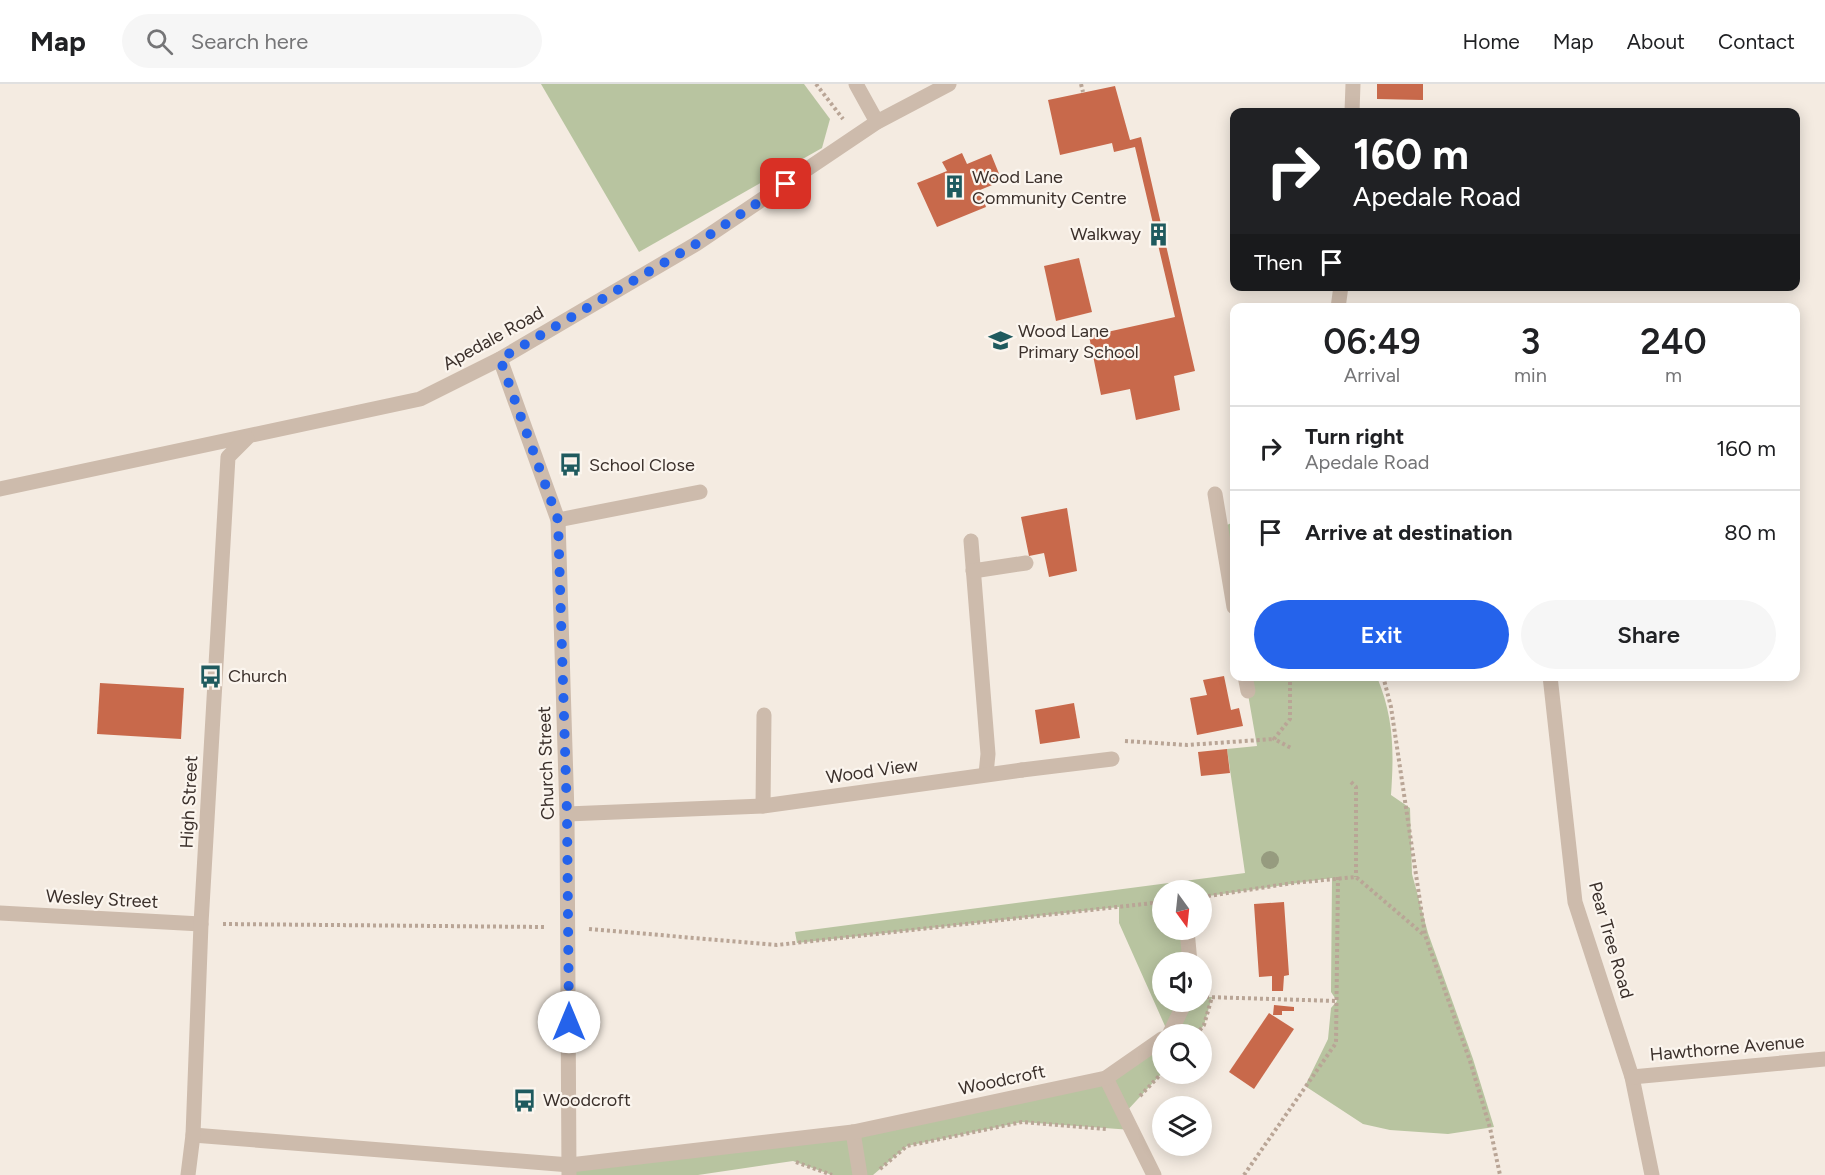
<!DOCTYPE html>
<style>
:root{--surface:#fff;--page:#f6f6f6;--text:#202124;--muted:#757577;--line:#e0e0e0;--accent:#2563eb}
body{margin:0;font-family:Figtree,sans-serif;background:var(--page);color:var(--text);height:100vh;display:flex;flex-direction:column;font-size:22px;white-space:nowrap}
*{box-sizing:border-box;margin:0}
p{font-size:20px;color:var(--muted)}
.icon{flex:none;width:33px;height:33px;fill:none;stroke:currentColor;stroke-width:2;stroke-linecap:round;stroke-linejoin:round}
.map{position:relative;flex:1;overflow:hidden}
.side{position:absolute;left:1230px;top:219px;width:570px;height:378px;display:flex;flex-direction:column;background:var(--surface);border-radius:12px;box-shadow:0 3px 15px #0003}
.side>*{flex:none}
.hud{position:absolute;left:1230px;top:24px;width:570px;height:183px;border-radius:12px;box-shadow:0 3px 15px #0003;background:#202124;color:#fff;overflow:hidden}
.needle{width:39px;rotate:165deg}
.buttons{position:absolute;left:1152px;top:796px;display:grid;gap:12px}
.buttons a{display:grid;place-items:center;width:60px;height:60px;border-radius:50%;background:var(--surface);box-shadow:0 3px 15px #0003;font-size:30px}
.pin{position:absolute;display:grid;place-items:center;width:51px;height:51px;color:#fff;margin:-26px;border-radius:12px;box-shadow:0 3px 9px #0006}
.me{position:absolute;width:66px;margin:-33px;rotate:0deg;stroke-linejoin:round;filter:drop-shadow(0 0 4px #0008)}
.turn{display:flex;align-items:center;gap:21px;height:126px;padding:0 24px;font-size:27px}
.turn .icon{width:78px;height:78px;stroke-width:2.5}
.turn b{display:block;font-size:42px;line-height:51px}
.then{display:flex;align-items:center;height:57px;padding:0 24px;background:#0003;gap:12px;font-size:22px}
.eta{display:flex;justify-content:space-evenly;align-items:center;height:102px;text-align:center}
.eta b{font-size:36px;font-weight:600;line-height:42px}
.cta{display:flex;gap:12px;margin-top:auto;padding:12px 24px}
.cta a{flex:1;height:69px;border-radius:36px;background:var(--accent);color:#fff;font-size:24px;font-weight:600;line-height:69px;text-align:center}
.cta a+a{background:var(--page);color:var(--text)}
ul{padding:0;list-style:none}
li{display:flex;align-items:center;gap:18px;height:84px;padding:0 24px;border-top:2px solid var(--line)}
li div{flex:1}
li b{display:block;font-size:22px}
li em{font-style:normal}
header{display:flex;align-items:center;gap:36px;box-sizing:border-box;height:84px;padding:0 30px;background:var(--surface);border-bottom:2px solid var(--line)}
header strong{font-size:28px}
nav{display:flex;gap:33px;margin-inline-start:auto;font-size:21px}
.search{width:420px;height:54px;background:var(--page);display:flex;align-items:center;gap:15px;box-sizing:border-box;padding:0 21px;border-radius:33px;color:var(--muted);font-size:22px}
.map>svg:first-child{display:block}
.green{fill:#b8c4a0}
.building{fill:#c8694b}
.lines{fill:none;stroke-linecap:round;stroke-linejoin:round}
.path{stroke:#b9a596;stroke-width:4;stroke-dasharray:3 3;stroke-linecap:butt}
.lane{stroke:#cdbbac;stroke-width:15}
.street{stroke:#cdbbac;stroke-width:15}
.tree{fill:#969b7f}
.route{stroke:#2563eb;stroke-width:10;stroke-dasharray:0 18}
.labels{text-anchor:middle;stroke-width:4.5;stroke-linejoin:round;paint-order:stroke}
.poi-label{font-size:18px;fill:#3b302b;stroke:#fbf5ee;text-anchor:start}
.street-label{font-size:18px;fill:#3b302b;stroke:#fbf5ee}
</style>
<header>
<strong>Map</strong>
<div class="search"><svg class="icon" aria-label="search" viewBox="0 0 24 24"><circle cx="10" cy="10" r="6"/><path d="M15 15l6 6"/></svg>Search here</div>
<nav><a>Home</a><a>Map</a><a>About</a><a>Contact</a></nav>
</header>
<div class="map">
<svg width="1825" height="1091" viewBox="0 0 1825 1091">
<rect width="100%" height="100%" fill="#f4ebe1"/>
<!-- green -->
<g class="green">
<path d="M541,0H804L830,35L822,64L639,168Z"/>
<path d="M1234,438V523L1222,443Z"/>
<path d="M1245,593H1377C1394,634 1394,667 1391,711L1410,724L1412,790L1428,849L1473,975L1494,1043L1448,1050L1390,1046L1363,1040L1305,1002L1328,955L1331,924L1337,917L1331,908L1332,794L1202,813V807H1162V846H1187L1190,879H1162V918H1202V913H1212L1204,941L1196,951H1169L1119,839V823L797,859L795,848L1245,789L1227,665L1257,662Z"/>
<path d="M1162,955V989L1124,1030L1132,1046L1022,1038L907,1062L873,1091H832L793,1077L698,1091H569L570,1081L853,1048L1106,994Z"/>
</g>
<!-- building -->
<g class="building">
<path d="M1377,0H1423V16L1377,15Z"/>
<path d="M1115,2L1130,56L1141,53L1195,287L1174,292L1180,326L1136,336L1130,305L1101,311L1089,252L1175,233L1135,63L1114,68L1112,59L1060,71L1048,16Z"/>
<path d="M1513,24V28H1456V27Z"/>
<path d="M962,69L967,80L991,70L1002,97L980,106L986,123L937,143L917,99L947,87L942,78Z"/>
<path d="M1079,174L1092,228L1056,237L1044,182Z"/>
<path d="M1067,424L1077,487L1049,493L1044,469L1029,472L1021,433Z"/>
<path d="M1224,592L1231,626L1239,624L1243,642L1197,651L1190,614L1207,611L1203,596Z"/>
<path d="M100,599L184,604L181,655L97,650Z"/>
<path d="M1074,619L1080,654L1040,660L1035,626Z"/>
<path d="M1227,665L1230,689L1201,692L1198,668Z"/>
<path d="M1284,818L1289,891L1284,892L1283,907H1272V892L1259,893L1254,820Z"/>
<path d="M1274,921L1294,923V927H1282V931H1273Z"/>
<path d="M1269,929L1294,945L1254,1005L1229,988Z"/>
</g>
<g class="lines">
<!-- path -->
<g class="path">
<path d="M816,0L843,35"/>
<path d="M1081,0L1083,8"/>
<path d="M1290,592V635L1274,655L1291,664"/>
<path d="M1383,592L1391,623L1425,851L1470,977L1490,1044L1500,1091"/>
<path d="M1125,657L1187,661L1274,655"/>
<path d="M1351,698L1356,703V793"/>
<path d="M1202,813L1293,799L1356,793L1424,851"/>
<path d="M223,840L545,843"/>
<path d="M589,845L777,861L1162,818"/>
<path d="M1206,913L1337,917"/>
<path d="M1196,951L1204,941L1212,913"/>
<path d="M1140,1012L1162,989"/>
<path d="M796,1078L832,1091"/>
<path d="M880,1085L907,1062L1022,1038L1107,1045"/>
<path d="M1244,1091L1336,959L1338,793"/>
</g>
<!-- lane -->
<path class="lane" d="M1022,686L1112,675"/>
<!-- street -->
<g class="street">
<path d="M856,0L877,38"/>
<path d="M1352,28L1353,0"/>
<path d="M1338,224L1341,202"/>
<path d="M500,275L558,436L567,730L569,1091"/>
<path d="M0,405L420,315L500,275L696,160L877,38L949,0"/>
<path d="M1215,410L1234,523"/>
<path d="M558,436L700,408"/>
<path d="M971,457L988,670L986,690"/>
<path d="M973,487L1026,479"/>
<path d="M1245,592L1248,607"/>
<path d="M1550,592L1575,818L1632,993L1652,1091"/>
<path d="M763,722L764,631"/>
<path d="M567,730L763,722L1022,686"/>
<path d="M0,829L201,840"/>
<path d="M1187,846L1190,879"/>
<path d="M1169,951L1185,918"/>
<path d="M1632,993L1825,975"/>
<path d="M1106,994L1154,1091"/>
<path d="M853,1048L860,1091"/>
<path d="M193,1051L570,1081L853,1048L1106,994L1162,955"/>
<path d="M188,1091L193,1051L201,840L228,373L247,354"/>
</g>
</g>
<!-- trees -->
<circle class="tree" cx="1270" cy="776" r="9"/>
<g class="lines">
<!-- route -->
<path class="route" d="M569,938L567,730L558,436L500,275L696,160L786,100"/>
</g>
<!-- icons -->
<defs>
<symbol id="building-bare" viewBox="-9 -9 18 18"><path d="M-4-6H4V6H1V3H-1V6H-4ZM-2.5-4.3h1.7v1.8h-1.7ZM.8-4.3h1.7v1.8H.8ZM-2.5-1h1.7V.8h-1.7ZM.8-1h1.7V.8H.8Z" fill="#1f5a5e" stroke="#fbf5ee" stroke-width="2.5" paint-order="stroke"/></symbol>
<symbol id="school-bare" viewBox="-9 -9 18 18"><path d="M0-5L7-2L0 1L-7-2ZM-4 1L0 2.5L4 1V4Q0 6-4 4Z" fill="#1f5a5e" stroke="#fbf5ee" stroke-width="2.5" paint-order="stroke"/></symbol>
<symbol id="bus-bare" viewBox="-9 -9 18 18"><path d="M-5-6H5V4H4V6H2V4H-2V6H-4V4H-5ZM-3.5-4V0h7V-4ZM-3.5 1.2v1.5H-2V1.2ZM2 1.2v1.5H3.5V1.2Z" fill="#1f5a5e" stroke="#fbf5ee" stroke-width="2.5" paint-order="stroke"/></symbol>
</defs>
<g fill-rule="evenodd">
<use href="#building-bare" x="938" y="86" width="33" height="33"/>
<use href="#building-bare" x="1142" y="134" width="33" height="33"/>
<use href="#school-bare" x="984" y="240" width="33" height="33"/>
<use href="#bus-bare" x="554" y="364" width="33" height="33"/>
<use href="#bus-bare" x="194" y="576" width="33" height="33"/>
<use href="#bus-bare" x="508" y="1000" width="33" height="33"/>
</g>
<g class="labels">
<!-- poi labels -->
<g class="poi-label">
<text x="972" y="99">Wood Lane<tspan x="972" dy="21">Community Centre</tspan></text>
<text x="1141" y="156" text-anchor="end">Walkway</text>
<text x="1018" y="253">Wood Lane<tspan x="1018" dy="21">Primary School</tspan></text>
<text x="589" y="387">School Close</text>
<text x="228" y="598">Church</text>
<text x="543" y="1022">Woodcroft</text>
</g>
<!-- street labels -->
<g class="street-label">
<text transform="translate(493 254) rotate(-29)" y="6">Apedale Road</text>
<text transform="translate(546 679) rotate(-92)" y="6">Church Street</text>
<text transform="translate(872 687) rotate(-8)" y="6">Wood View</text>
<text transform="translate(189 718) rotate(-87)" y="6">High Street</text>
<text transform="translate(102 815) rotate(3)" y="6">Wesley Street</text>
<text transform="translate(1611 856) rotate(74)" y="6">Pear Tree Road</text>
<text transform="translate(1727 964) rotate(-5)" y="6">Hawthorne Avenue</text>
<text transform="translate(1002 996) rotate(-12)" y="6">Woodcroft</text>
</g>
</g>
</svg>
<div class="buttons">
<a><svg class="needle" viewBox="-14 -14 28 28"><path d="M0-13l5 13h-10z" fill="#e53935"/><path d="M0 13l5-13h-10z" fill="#757577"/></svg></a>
<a><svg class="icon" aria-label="sound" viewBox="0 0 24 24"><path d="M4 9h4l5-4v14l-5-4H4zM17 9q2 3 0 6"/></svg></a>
<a><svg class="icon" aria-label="search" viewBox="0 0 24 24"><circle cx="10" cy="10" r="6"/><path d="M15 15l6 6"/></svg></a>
<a><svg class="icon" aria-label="layers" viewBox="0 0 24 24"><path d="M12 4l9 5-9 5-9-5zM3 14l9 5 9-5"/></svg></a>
</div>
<div class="pin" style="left:786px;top:100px;background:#d93025"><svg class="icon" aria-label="arrive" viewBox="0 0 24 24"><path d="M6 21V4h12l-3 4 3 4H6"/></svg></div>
<svg class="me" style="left:569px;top:938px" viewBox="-20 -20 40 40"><circle r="19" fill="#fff"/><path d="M0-13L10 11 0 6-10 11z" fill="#2563eb"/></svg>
<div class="hud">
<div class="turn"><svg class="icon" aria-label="right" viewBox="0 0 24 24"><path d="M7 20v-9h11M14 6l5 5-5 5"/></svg><div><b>160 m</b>Apedale Road</div></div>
<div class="then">Then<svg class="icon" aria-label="arrive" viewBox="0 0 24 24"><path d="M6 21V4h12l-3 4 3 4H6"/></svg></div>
</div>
<section class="side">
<div class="eta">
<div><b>06:49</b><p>Arrival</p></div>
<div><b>3</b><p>min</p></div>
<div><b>240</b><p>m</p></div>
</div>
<ul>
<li><svg class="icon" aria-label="right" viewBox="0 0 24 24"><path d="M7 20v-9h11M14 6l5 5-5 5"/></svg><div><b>Turn right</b><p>Apedale Road</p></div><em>160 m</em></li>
<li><svg class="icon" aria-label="arrive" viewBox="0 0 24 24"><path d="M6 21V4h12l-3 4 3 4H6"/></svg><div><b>Arrive at destination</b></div><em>80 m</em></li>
</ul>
<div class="cta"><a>Exit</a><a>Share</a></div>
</section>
</div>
